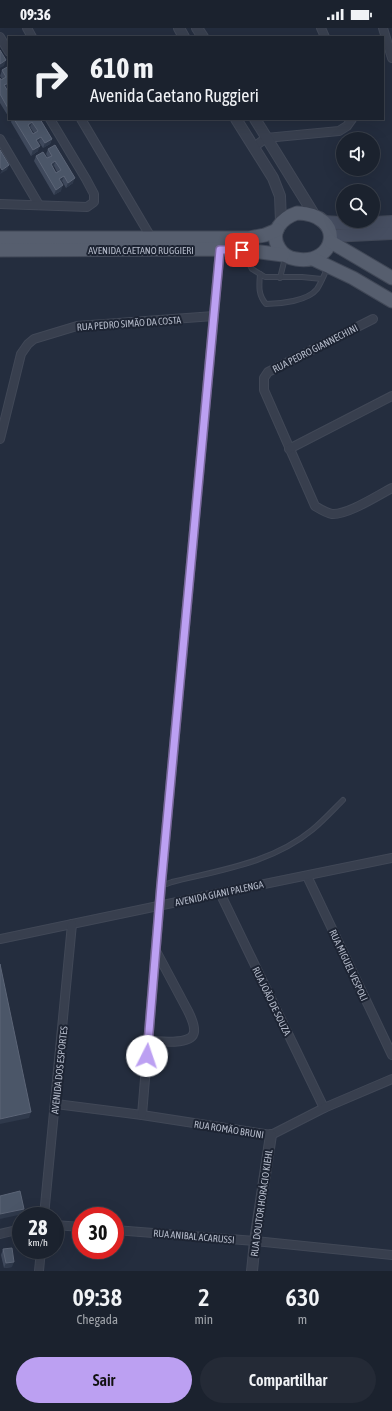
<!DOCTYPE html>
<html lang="pt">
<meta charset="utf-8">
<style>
:root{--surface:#1b222e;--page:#242a36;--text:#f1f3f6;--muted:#a0a4aa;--line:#393f4a;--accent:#bca0f2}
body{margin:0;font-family:"Asap Condensed",sans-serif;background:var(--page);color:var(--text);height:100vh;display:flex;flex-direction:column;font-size:15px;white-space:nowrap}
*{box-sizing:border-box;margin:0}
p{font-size:13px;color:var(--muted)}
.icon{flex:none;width:22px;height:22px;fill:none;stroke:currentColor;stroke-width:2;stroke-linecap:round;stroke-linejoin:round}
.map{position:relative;height:1243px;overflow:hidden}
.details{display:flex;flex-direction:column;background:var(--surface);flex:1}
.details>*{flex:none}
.hud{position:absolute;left:8px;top:8px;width:376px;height:84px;border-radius:0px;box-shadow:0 4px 16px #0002,0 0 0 1px var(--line);background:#1b222e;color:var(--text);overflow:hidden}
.buttons{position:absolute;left:336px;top:104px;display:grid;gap:8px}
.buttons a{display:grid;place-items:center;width:44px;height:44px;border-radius:50%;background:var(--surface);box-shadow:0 4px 16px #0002,0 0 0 1px var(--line);font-size:20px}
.speed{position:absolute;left:12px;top:1179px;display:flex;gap:8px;font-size:20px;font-weight:700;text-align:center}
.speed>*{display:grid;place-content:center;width:52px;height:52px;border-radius:50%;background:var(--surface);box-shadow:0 4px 16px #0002,0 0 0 1px var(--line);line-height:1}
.speed small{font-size:10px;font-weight:400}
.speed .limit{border:6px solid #d22;background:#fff;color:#111}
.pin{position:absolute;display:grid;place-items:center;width:34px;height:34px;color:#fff;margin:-17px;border-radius:8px;box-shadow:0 2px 6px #0006}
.me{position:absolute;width:44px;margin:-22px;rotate:4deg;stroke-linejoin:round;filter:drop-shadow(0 0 3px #0008)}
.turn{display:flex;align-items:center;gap:14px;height:84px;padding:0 16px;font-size:18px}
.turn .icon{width:52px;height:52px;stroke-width:2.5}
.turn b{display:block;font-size:28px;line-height:34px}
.eta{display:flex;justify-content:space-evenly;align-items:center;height:68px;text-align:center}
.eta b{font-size:24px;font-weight:600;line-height:28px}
.cta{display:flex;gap:8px;margin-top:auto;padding:8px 16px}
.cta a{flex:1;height:46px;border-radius:24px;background:var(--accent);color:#111;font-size:16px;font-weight:600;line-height:46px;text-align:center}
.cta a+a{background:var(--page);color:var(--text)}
.status{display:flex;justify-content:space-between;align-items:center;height:28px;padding:0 20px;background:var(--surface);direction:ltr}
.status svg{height:11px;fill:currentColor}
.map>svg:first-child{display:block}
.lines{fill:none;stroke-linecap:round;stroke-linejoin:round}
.service-casing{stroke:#414857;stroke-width:6}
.minor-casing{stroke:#414857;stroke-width:10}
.tertiary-casing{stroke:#414857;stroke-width:12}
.secondary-casing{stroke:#414857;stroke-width:14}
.primary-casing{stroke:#414857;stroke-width:15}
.service{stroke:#383f4e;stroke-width:4}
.minor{stroke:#383f4e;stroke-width:8}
.tertiary{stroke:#383f4e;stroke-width:10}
.secondary{stroke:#464e61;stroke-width:12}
.primary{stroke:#565e6e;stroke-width:13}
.wall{fill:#3f495c;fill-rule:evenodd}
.shaded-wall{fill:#2f394b}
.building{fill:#4b5668;stroke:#5c6577;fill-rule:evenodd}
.route-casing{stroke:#7a689d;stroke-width:10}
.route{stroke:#bca0f2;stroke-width:7}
.labels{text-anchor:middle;stroke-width:4;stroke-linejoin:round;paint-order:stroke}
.street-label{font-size:10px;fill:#b4bac9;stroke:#1d2433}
</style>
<div class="status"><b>09:36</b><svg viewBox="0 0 49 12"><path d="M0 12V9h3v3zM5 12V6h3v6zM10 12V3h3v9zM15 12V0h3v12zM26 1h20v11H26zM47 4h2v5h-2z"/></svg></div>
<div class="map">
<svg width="392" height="1243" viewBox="0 0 392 1243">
<rect width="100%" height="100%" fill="#242d3e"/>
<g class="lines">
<defs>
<g id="service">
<path d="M243,224L252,241L265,249H302L322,251"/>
<path d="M260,246C259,258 258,267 266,276C280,276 308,273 317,261C321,255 324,247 327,241"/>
<path d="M280,250L285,230"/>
<path d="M161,858L172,854C220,842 272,835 312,802C323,793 333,782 343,772"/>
</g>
<g id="minor">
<path d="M27,0L32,9"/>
<path d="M321,0L325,9"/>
<path d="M383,0L392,30"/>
<path d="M0,9L9,24"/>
<path d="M81,91L152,211"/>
<path d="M0,111L39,177"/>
<path d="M254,119L266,110L339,103L347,98L352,91"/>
<path d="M0,176L87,179L94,174V166L86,151L50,91"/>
<path d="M373,291L268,344L264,350V362L315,478C320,481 326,485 332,486C348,487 378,467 392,460"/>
<path d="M0,411L21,326L28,316L34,311L77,298L214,288"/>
<path d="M289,421L392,368"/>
<path d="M307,848L392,1027"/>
<path d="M220,865L324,1080"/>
<path d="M0,911L220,865L392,830"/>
<path d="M148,1013C159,1013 192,1018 194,1004C195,997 191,989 188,983L156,923"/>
<path d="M56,1076L142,1087L271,1107L324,1080L392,1051"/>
<path d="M142,1087L161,858L220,221"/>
<path d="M44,1188L72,896"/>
<path d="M55,1197L81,1199"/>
<path d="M115,1202L255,1213L392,1227"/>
<path d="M0,1206L21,1201"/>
<path d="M39,1243L41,1222"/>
</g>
<g id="tertiary">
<path d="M179,0L184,9"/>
<path d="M197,0L203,9"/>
<path d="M236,91L273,150L280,168L281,194"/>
<path d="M255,91L315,188"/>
<path d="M252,1243L255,1213L271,1107"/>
</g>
<g id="secondary">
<path d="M323,194L357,196L392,194"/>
<path d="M331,208L392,205"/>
</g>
<g id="primary">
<path d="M297,185C346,186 337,238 296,231C288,230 283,227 279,220C269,204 282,190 297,185Z"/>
<path d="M0,210H249L265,207L277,202"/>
<path d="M331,214L392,250"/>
<path d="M0,222L220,221L253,223L283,227"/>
<path d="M313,231L353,250L392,273"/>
</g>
</defs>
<!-- service casing -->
<use href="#service" class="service-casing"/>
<!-- minor casing -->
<use href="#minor" class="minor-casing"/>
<!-- tertiary casing -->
<use href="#tertiary" class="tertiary-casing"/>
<!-- secondary casing -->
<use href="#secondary" class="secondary-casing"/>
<!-- primary casing -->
<use href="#primary" class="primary-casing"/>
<!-- service -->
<use href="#service" class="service"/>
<!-- minor -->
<use href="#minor" class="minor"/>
<!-- tertiary -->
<use href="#tertiary" class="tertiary"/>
<!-- secondary -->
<use href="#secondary" class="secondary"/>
<!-- primary -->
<use href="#primary" class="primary"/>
</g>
<!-- wall -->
<g class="wall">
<path d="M9,38V63L7,60L6,61L9,65V88H8L0,75V50L1,52L2,51L0,48L2,42Z"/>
<path d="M12,91H40L52,111L50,116L43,120L39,114L38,115V123L31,128L11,94ZM30,99L34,105L33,106L29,100Z"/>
<path d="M48,121L73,155L66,160L62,153L61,154V163L54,167L34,133L36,128L47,130H48L46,126ZM54,138L57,144L56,145L52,139Z"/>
<path d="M3,1221L12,1239L4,1240L1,1227Z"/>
</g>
<!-- shaded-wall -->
<g class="shaded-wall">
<path d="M6,32L4,38L0,40V36Z"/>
<path d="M9,55L7,60L3,63L4,57Z"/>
<path d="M32,94L30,99L26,102L28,97Z"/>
<path d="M41,109L39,114L34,117L36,112Z"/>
<path d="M52,111L50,116L43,120L45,115Z"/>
<path d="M40,118L38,123L31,128L33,122Z"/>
<path d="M55,133L54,138L49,141L51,136Z"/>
<path d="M9,137L7,142L0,146L2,142Z"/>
<path d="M64,148L62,153L58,156L59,151Z"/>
<path d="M75,150L73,155L66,160L68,155Z"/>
<path d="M63,157L61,163L54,167L56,162Z"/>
<path d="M31,1084L29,1090L0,1096V1091Z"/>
<path d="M24,1181L23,1186L0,1191V1186Z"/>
<path d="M14,1234L12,1239L4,1240L6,1235Z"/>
</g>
<!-- building -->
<g class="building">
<path d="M0,22L6,32L0,36Z"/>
<path d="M9,38V55L4,57L9,65V82L0,66V50L1,52L6,49L2,42Z"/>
<path d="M14,91H40L52,111L45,115L41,109L36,112L40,118L33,122ZM32,94L38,103L33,106L28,97Z"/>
<path d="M55,117L75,150L68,155L64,148L59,151L63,157L56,162L36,128L43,124L47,130L52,128L48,121ZM55,133L61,142L56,145L51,136Z"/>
<path d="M0,122L9,137L2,142L0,139Z"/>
<path d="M0,936L31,1084L0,1091Z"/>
<path d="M20,1163L24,1181L0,1186V1168Z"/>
<path d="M12,1220L14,1234L6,1235L3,1221Z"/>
</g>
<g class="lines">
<defs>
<path id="route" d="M147,1028L161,858L220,222H242"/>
</defs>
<!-- route casing -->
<use href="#route" class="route-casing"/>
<!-- route -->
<use href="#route" class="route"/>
</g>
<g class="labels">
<!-- street labels -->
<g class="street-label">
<text x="141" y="226">AVENIDA CAETANO RUGGIERI</text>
<text transform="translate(129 295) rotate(-4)" y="4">RUA PEDRO SIMÃO DA COSTA</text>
<text transform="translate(315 320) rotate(-27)" y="4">RUA PEDRO GIANNECHINI</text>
<text transform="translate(219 865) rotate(-12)" y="4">AVENIDA GIANI PALENGA</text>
<text transform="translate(349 937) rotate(65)" y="4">RUA MIGUEL VESPOLI</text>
<text transform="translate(272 973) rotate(64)" y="4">RUA JOÃO DE SOUZA</text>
<text transform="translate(59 1042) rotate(-84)" y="4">AVENIDA DOS ESPORTES</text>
<text transform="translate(229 1101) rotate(9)" y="4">RUA ROMÃO BRUNI</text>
<text transform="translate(261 1175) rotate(-82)" y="4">RUA DOUTOR HORÁCIO KIEHL</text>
<text transform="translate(194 1208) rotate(5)" y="4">RUA ANIBAL ACARUSSI</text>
</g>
</g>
</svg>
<div class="buttons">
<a><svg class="icon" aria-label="sound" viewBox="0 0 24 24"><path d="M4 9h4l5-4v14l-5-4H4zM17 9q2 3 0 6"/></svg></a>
<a><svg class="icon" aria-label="search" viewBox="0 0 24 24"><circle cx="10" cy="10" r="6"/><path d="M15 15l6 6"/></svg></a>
</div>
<div class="speed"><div>28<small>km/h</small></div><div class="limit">30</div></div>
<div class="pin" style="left:242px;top:222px;background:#d93025"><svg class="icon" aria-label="arrive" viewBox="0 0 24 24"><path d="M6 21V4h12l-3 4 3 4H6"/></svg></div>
<svg class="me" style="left:147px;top:1028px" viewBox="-20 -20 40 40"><circle r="19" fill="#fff"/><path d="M0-13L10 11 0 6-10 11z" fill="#bca0f2"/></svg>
<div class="hud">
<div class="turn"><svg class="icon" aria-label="right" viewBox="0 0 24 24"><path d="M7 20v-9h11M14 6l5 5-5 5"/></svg><div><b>610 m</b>Avenida Caetano Ruggieri</div></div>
</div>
</div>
<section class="details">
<div class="eta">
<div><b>09:38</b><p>Chegada</p></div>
<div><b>2</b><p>min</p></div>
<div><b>630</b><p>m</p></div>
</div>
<div class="cta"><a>Sair</a><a>Compartilhar</a></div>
</section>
